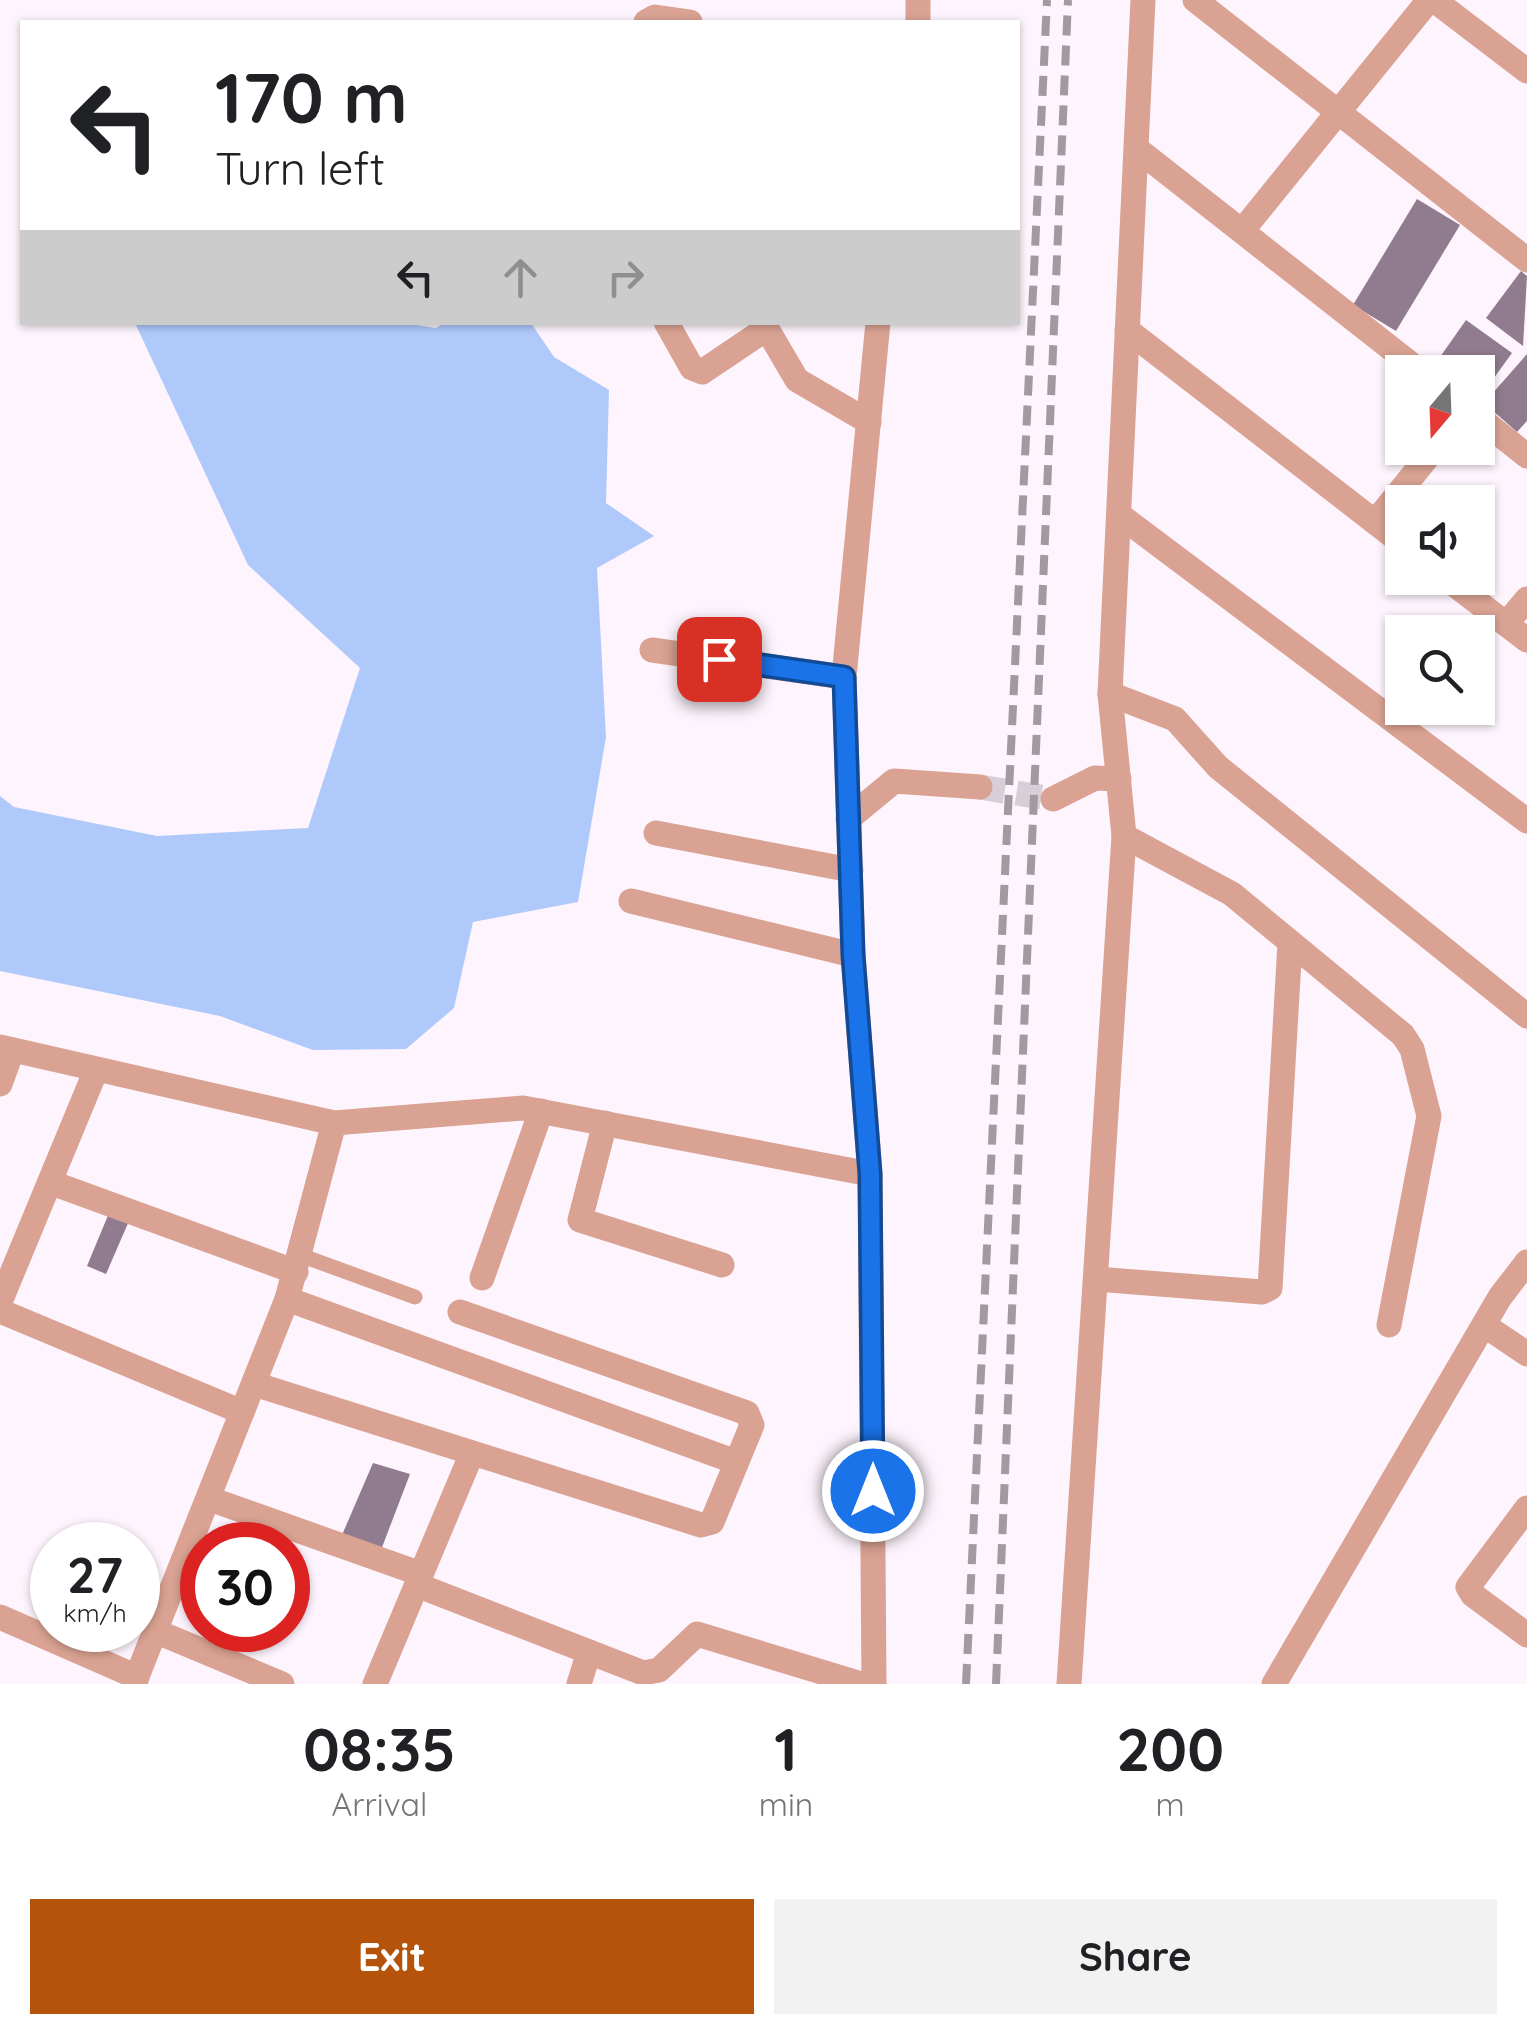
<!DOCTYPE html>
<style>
:root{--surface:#fff;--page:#f2f2f2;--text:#202124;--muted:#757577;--accent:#b45309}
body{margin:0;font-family:Quicksand,sans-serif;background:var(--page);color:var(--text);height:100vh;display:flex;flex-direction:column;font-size:38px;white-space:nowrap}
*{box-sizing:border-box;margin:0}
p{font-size:32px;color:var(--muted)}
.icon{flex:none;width:55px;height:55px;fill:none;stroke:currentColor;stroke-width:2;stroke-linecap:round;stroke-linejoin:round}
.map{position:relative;height:1684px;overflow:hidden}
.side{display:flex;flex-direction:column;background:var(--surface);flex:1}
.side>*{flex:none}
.hud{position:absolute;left:20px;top:20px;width:1000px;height:305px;border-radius:0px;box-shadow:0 2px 8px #0004;background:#fff;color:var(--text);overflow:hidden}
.needle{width:65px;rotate:199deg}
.tools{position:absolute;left:1385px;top:355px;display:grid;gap:20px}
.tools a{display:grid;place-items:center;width:110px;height:110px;border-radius:0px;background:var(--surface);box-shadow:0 2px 8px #0004;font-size:50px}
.speed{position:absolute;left:30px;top:1522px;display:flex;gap:20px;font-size:50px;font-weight:700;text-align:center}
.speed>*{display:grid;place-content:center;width:130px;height:130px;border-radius:50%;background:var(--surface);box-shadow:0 2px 8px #0004;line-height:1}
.speed small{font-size:25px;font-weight:400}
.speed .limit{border:15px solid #d22;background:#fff;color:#111}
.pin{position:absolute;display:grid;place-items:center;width:85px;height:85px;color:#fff;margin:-42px;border-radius:20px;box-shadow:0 5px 15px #0006}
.me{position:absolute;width:110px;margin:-55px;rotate:0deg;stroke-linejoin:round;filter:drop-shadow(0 0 8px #0008)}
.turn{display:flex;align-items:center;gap:35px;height:210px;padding:0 30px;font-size:45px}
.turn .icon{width:130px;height:130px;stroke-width:2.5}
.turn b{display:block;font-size:70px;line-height:85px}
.lanes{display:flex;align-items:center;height:95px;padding:0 30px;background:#0003;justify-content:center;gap:50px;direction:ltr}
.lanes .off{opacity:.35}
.eta{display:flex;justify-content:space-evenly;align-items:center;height:170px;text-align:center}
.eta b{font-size:60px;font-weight:700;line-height:70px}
.primary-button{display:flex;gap:20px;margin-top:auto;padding:20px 30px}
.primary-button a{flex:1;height:115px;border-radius:0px;background:var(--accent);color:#fff;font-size:40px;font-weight:700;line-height:115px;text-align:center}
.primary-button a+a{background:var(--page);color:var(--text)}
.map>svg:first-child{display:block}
.water{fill:#b0c9fb}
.building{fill:#917c8f}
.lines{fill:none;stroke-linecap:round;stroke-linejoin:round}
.street-tunnel{stroke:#d8ced7;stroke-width:25;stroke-dasharray:25 12;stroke-linecap:butt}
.lane{stroke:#d9a292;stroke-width:15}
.street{stroke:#d9a292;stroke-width:25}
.rail{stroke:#a299a1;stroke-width:8;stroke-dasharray:20 10;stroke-linecap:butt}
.route-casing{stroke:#114b97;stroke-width:25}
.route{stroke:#1a73e8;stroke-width:18}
</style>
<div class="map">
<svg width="1527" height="1684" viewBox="0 0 1527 1684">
<rect width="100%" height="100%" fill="#fef4fd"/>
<!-- water -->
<path class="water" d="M403,323L436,328L444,323H531L554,357L609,390L606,503L654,536L597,568L606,737L578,902L473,922L454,1008L406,1049L313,1050L220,1016L0,971V796L14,807L157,836L308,828L360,668L248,565L135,323Z"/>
<!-- building -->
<g class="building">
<path d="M1417,199L1460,225L1396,331L1353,305Z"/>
<path d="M1521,271L1527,276L1523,346L1486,318Z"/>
<path d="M1466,320L1512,353L1478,400V372H1441L1433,367Z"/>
<path d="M1527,354V421L1517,432L1484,403Z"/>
<path d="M109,1213L129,1221L106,1274L87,1266Z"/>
<path d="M373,1463L410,1474L381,1550L342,1535Z"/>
</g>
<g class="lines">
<!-- street-tunnel -->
<path class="street-tunnel" d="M980,787L1053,799"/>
<!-- lane -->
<path class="lane" d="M300,1255L415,1297"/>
<!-- street -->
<g class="street">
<path d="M1195,0L1527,260"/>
<path d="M1434,0L1527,71"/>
<path d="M646,22L655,17L690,22"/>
<path d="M918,22V0"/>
<path d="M1137,149L1421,372"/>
<path d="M1242,231L1429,0"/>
<path d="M666,322L692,368L702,372L766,329"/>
<path d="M763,322L797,380L869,422"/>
<path d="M1127,330L1402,543"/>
<path d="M1478,417L1527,456"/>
<path d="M1122,517L1527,821"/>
<path d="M1375,522L1435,448"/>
<path d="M1446,578L1527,640"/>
<path d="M1506,624L1527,599"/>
<path d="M652,650L844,677"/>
<path d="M1110,694L1175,719L1218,767L1527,1016"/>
<path d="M1053,799L1095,778L1119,779"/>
<path d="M848,819L894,781L980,787"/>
<path d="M656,833L851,870"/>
<path d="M1124,836L1232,894L1403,1035L1412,1049L1429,1116L1389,1325"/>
<path d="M631,901L853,955"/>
<path d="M0,1047L334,1123L523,1108L870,1174"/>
<path d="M0,1084L12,1051"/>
<path d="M605,1123L580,1220L722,1265"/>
<path d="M52,1183L296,1272"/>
<path d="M482,1278L541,1111"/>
<path d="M1096,1279L1262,1292L1270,1288L1290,943"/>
<path d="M287,1299L736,1462"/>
<path d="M0,1302L96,1070"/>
<path d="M0,1311L242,1412"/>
<path d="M1484,1325L1527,1354"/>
<path d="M254,1384L701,1525L712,1522L752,1425L747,1413L460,1312"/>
<path d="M210,1499L421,1574"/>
<path d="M1527,1508L1468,1587L1473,1595L1527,1635"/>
<path d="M417,1585L643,1673L659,1670L697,1634L861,1684"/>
<path d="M0,1617L137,1677"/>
<path d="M155,1631L282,1684"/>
<path d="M134,1684L287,1299L334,1123"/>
<path d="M375,1684L472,1453"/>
<path d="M579,1684L589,1652"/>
<path d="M874,1684L870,1174L853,955L844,677L878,322"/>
<path d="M1069,1684L1124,836L1110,694L1143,0"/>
<path d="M1274,1684L1500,1297L1527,1262"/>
</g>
<!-- rail -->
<g class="rail">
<path d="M966,1684L1047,0"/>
<path d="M996,1684L1068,0"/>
</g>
</g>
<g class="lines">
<defs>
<path id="route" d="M719,659L844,677L853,955L870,1174L873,1491"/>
</defs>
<!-- route casing -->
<use href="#route" class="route-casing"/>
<!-- route -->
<use href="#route" class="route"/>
</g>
</svg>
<div class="tools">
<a><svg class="needle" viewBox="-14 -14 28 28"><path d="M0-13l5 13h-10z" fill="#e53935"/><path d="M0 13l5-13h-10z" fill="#757577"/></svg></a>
<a><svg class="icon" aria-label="sound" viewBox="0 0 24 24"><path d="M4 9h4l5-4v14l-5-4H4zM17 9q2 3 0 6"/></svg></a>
<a><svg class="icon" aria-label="search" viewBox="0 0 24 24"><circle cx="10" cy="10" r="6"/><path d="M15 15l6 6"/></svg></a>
</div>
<div class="speed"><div>27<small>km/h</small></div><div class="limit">30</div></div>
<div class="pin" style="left:719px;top:659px;background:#d93025"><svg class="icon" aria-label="arrive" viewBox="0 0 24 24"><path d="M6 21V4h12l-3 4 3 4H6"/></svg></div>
<svg class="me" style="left:873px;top:1491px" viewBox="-20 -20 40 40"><circle r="17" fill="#1a73e8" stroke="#fff" stroke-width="3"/><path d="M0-11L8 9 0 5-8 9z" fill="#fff"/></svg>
<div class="hud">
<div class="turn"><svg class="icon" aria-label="left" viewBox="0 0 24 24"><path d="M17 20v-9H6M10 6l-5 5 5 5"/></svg><div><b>170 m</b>Turn left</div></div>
<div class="lanes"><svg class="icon" aria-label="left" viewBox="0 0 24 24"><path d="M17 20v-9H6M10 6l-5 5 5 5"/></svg><svg class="icon off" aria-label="ahead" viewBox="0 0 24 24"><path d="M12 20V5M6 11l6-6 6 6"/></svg><svg class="icon off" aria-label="right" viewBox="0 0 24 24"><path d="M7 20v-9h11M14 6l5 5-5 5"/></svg></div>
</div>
</div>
<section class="side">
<div class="eta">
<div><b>08:35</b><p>Arrival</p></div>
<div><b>1</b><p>min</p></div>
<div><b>200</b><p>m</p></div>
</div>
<div class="primary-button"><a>Exit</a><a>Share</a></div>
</section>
